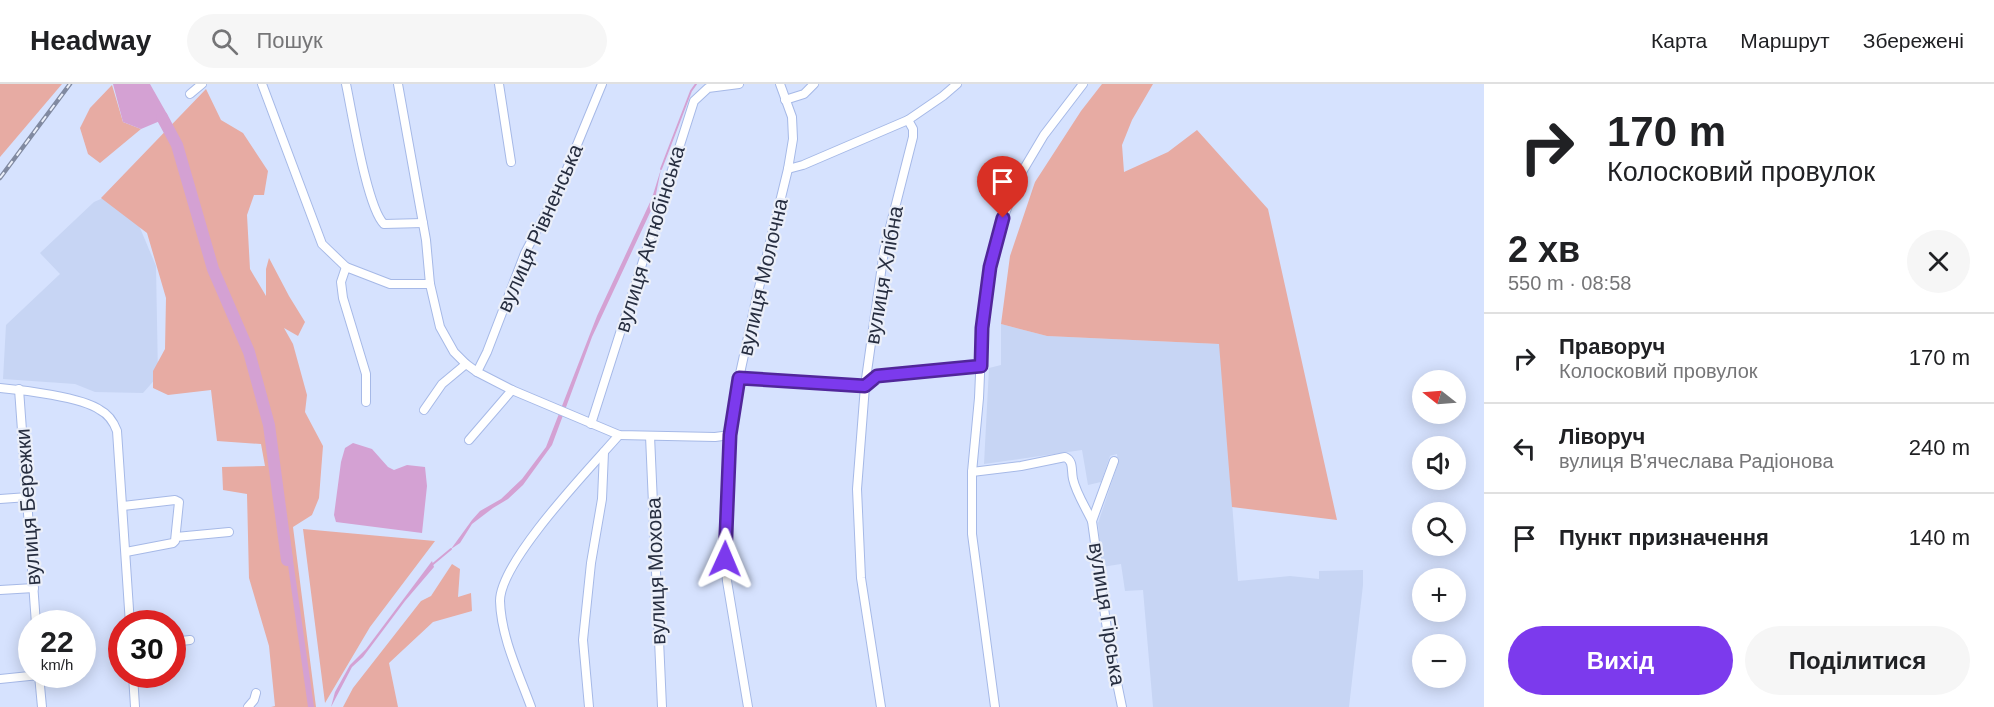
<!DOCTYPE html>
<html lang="uk">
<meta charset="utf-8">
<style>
:root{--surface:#fff;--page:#f6f6f6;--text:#202124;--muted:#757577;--line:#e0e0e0;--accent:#7c3aed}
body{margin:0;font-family:Helvetica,sans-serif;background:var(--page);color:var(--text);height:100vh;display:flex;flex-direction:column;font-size:22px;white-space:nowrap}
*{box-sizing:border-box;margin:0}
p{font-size:20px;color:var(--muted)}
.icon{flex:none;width:33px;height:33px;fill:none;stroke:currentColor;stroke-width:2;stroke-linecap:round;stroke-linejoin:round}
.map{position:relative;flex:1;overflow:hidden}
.details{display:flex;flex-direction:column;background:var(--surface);width:510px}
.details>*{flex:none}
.top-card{background:#fff;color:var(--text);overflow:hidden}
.needle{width:39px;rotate:287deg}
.controls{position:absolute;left:1412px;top:286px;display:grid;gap:12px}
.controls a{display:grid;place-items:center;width:54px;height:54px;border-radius:50%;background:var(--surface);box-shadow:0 3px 15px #0003;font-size:30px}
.speed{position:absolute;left:18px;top:526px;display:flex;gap:12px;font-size:30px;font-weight:700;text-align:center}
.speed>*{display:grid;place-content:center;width:78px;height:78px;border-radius:50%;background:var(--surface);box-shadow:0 3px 15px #0003;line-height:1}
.speed small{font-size:15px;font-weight:400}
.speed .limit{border:9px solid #d22;background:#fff;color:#111}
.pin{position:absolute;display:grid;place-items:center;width:51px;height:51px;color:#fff;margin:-62px -26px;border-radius:50% 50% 50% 0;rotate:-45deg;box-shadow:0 0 6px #0007}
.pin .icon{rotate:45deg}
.me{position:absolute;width:66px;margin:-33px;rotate:1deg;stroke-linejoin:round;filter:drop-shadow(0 0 4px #0008)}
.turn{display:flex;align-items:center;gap:21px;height:126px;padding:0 24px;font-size:27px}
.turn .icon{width:78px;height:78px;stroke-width:2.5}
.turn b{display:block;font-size:42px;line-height:51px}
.round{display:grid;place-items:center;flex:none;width:63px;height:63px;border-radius:32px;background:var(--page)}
.headline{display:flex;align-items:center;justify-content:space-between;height:102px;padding:0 24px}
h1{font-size:36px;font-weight:700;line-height:45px}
.cta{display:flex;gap:12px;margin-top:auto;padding:12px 24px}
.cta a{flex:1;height:69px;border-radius:36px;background:var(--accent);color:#fff;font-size:24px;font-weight:700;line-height:69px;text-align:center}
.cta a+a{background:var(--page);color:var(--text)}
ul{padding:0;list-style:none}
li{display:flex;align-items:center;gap:18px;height:90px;padding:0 24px;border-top:2px solid var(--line)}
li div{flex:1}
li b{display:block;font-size:22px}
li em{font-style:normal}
header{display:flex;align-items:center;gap:36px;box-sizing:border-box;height:84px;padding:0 30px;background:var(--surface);border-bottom:2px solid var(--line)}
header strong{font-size:28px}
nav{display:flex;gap:33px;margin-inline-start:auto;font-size:21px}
.search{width:420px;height:54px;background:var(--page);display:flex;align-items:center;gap:15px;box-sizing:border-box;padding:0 21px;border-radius:33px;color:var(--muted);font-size:22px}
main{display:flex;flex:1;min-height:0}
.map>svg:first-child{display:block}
.built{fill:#c7d5f4}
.green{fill:#e7aba3}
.water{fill:#d4a1d3}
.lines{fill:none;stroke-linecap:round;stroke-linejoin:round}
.stream{stroke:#d4a1d3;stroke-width:2}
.river{stroke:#d4a1d3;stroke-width:12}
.street-casing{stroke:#a6b9e7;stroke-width:10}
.street{stroke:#fff;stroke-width:8}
.rail-casing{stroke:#818aa1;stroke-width:4.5}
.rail{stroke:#ebeff9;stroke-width:2;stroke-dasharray:7;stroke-linecap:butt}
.route-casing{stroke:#51269a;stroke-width:15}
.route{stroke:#7c3aed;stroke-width:10}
.labels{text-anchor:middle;stroke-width:4.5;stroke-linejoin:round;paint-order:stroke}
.street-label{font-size:21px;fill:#272e40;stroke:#ebeff9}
</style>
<header>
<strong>Headway</strong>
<div class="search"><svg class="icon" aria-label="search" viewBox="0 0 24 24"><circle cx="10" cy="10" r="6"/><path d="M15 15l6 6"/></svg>Пошук</div>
<nav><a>Карта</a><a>Маршрут</a><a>Збережені</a></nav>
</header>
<main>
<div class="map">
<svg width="1484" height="623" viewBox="0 0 1484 623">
<rect width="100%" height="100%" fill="#d6e2fe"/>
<!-- built -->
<g class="built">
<path d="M103,114L135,132L156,182L158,292L143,309L95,308L75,300L3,295L6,241L60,190L40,169L94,118Z"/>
<path d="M1001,240L1047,252L1220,260L1238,497L1290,492L1319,495V487L1363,486V501L1349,623H1153L1143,506L1125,507L1121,480L1102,483L1098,439L1118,380L1117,370L1110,372L1101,398L1088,401L1082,366L984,380L989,284L1001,281Z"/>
</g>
<!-- green -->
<g class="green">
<path d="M0,0H62L0,73Z"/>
<path d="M1102,0H1153L1132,36L1122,61L1124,88L1168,68L1197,46L1268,125L1337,436L1232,423L1219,260L1047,252L1001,240L1010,172L1035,98L1081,27Z"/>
<path d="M112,1L123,38L141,45L100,79L88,70L80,44L90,24Z"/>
<path d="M206,5L221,36L243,49L268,87L264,111H254L247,131L250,185L266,212V185L269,174L289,212L305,238L298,252L284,244L293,260L307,311L305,328L323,362L319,414L312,431L293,443L316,623H271L275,622L269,562L249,494L247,410L223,406L222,383L265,382L261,360L217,357L211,306L168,311L153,304V287L165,265L166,214L147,149L101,114Z"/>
<path d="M303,445L435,457L370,543L325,619Z"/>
<path d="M452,480L460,485L458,513L471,509L472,527L433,538L389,579L398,623H343L353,604L421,517L431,512Z"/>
</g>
<!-- water -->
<g class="water">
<path d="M113,0H150L167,30L172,44L169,48L160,37L141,45L123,38Z"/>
<path d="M661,85L654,120L592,253L552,361L523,401L508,415L493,424L472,440L460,459L451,465L472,436L480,427L501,415L522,395L546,363L597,232L652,114Z"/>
<path d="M353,359L372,365L388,383L394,386L407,381L425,383L427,402L422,449L336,438L334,431L341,378L345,364Z"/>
<path d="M290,455L314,623H308L285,460Z"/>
<path d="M432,477L434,483L405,517L363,573L352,583L331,623L335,608L350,581L366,565Z"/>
</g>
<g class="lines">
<!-- stream -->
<g class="stream">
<path d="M661,85L691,7L696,0"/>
<path d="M433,480L451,465"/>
</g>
<!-- river -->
<path class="river" d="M162,33L177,61L213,185L249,268L269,341L287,476"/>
<defs>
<g id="street">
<path d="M262,0L322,160L346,183"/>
<path d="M346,0C352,28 367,124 384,140L423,139"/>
<path d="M398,0L426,156L430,200L440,243L454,268L466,280L477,288L512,306L619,351L715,353L730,351"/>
<path d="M499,0L511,78"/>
<path d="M190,10L202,0"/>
<path d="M785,16L804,10L814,0"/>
<path d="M788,85L803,81L908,36L943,12L957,0"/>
<path d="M477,288L487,268L525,169L560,102L602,0"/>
<path d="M739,294L849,302H865L877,292L981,282"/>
<path d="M0,304C23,306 82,313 100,326C108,330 114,339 117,347L130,540"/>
<path d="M19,305L36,540"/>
<path d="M366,318V290L343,214L341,198L346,183L390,200H430"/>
<path d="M424,326L442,300L466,280"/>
<path d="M591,340L694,17L708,4L739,0"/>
<path d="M650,352L662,623"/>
<path d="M469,356L512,306"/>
<path d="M1114,377L1092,437L1109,560L1122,623"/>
<path d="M972,388L1021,382L1065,373C1074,377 1071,386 1073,395C1076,409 1086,424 1092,437"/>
<path d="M0,415L28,413"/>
<path d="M123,422L175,416L179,418L175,457L173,459L126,468"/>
<path d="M176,453L229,448"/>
<path d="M0,506L34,504"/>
<path d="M172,558L190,556"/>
<path d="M133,591L135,623"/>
<path d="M0,595L39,591L42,623"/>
<path d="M248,623L254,616L256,609"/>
<path d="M531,623C519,590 501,553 500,517C500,477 591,383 619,351"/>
<path d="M589,623L583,556L591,479L602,415L604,368"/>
<path d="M748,623L727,497L725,475L730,351L739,294L756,216L788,85L793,55L792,33L780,0"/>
<path d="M881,623L861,494L857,405L865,302L884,167L913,53V45L908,36"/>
<path d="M995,623L972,450V388L979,314L982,244L990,183L1003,134L1022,88L1044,51L1083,0"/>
</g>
</defs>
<!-- street casing -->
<use href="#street" class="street-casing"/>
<!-- street -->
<use href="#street" class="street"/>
<defs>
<path id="rail" d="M0,94L70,0"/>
</defs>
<!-- rail casing -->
<use href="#rail" class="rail-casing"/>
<!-- rail -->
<use href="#rail" class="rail"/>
</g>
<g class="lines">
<defs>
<path id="route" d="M725,475L730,351L739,294L865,302L877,292L981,282L982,244L990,183L1003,134"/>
</defs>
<!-- route casing -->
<use href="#route" class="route-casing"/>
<!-- route -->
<use href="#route" class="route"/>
</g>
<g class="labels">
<!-- street labels -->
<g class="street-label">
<text transform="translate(540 144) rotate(-66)" y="7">вулиця Рівненська</text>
<text transform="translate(650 155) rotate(-73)" y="7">вулиця Актюбінська</text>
<text transform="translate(884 191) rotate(-80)" y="7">вулиця Хлібна</text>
<text transform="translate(763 193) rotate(-77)" y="7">вулиця Молочна</text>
<text transform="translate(28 423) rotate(-94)" y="7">вулиця Бережки</text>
<text transform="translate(656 487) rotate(-92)" y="7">вулиця Мохова</text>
<text transform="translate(1107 530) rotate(81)" y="7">вулиця Гірська</text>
</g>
</g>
</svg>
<div class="controls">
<a><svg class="needle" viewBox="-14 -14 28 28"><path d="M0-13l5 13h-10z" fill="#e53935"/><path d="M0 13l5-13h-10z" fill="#757577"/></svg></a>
<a><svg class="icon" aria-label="sound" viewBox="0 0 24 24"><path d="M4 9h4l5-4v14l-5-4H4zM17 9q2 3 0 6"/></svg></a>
<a><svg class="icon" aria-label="search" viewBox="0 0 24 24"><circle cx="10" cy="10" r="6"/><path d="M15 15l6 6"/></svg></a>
<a>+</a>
<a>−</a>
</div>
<div class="speed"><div>22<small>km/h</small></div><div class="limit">30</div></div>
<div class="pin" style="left:1003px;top:134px;background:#d93025"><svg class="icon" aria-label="arrive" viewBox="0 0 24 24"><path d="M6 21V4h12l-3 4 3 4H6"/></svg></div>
<svg class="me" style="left:725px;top:475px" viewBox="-20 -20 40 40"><path d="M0-17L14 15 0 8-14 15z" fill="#7c3aed" stroke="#fff" stroke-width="4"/></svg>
</div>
<section class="details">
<div class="top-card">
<div class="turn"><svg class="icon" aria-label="right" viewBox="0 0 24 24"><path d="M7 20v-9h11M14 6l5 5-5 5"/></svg><div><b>170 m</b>Колосковий провулок</div></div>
</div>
<div class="headline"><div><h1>2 хв</h1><p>550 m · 08:58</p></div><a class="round"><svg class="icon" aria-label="close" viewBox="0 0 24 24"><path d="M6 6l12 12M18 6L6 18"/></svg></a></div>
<ul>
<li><svg class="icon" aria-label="right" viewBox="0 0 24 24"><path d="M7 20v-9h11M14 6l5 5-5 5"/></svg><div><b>Праворуч</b><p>Колосковий провулок</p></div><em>170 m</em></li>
<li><svg class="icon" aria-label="left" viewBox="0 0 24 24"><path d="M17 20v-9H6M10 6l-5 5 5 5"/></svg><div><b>Ліворуч</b><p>вулиця В'ячеслава Радіонова</p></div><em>240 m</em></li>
<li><svg class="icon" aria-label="arrive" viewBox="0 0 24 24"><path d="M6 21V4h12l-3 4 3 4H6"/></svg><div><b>Пункт призначення</b></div><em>140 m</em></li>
</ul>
<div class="cta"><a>Вихід</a><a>Поділитися</a></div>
</section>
</main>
